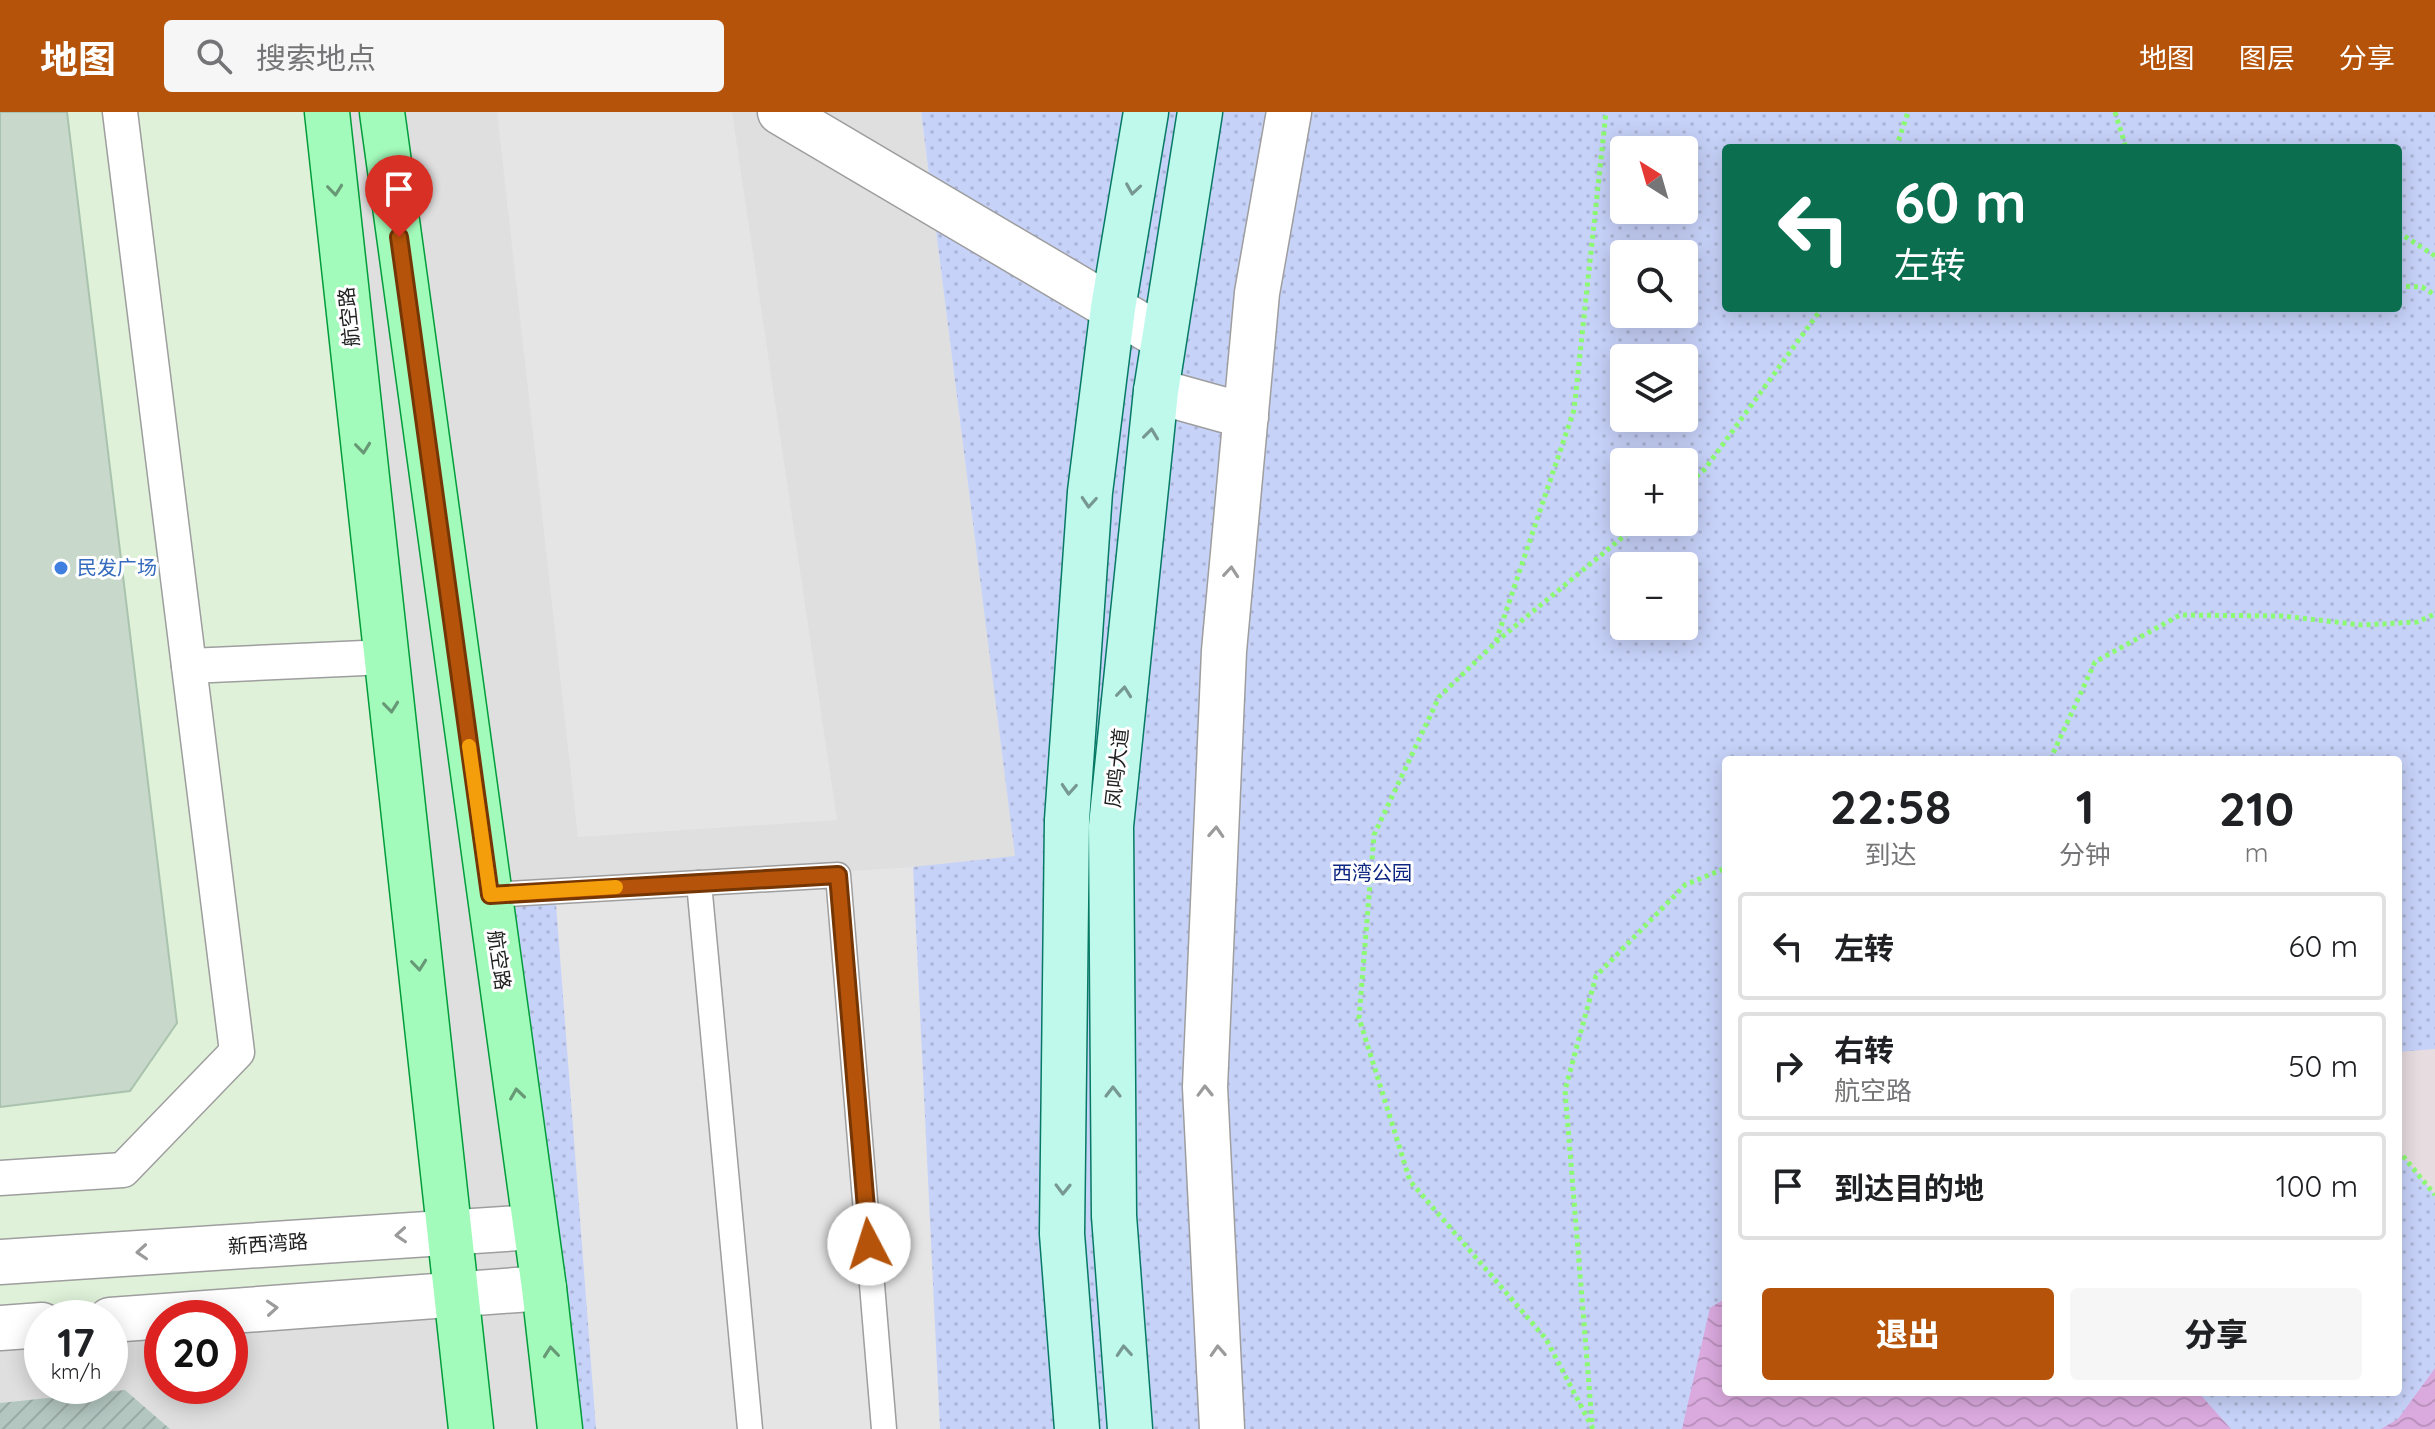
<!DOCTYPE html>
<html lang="zh">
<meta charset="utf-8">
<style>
:root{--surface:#fff;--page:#f6f6f6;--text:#202124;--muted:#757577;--line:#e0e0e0;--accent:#b45309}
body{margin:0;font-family:Quicksand,"Noto Sans SC",sans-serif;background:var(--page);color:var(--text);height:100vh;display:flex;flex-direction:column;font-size:30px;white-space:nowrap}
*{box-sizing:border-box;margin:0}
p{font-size:26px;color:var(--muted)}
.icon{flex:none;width:44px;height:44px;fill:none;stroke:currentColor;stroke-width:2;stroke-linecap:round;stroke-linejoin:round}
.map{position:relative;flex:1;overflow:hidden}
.drawer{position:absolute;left:1722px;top:644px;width:680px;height:640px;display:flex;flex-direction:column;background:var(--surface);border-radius:8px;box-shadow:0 4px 20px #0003}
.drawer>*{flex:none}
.top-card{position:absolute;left:1722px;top:32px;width:680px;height:168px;border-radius:8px;box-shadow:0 4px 20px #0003;background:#0b6e4f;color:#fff;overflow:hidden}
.needle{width:52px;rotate:323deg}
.controls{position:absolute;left:1610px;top:24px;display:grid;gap:16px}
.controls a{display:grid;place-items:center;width:88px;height:88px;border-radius:8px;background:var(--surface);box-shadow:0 4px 20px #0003;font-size:40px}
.speed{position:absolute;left:24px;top:1188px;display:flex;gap:16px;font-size:40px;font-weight:700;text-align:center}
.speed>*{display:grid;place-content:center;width:104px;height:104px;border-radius:50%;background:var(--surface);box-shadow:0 4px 20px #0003;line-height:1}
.speed small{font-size:20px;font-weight:400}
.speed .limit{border:12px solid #d22;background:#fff;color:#111}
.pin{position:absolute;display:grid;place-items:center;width:68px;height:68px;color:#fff;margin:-82px -34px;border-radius:50% 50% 50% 0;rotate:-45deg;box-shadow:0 0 8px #0007}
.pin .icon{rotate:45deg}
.me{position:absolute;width:88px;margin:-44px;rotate:355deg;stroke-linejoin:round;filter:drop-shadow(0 0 6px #0008)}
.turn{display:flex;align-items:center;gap:28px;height:168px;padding:0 40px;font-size:36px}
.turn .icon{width:104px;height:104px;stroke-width:2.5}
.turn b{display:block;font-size:56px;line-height:68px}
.eta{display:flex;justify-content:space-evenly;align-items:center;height:136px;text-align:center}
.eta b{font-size:48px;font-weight:800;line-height:56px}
.primary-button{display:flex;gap:16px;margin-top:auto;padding:16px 40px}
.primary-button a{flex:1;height:92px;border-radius:8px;background:var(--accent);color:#fff;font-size:32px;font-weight:800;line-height:92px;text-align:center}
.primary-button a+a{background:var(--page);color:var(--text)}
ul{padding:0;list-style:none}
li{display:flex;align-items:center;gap:24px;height:108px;margin:0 16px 12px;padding:0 24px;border:4px solid var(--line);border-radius:8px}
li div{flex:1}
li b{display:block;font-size:30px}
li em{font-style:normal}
header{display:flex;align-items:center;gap:48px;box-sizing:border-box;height:112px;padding:0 40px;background:var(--accent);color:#fff}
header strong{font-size:38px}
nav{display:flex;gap:44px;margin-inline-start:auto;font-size:28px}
.search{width:560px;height:72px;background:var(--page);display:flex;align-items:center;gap:20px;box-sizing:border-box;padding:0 28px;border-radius:8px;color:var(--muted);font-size:30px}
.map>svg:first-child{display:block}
.residential{fill:#dedfde;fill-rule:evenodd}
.commercial{fill:#dff1d8}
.construction{fill:url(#construction-furrows)}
.park{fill:url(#park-dots);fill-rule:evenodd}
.parking{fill:#e5e5e5}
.plaza{fill:#e7dcdf}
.water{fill:url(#water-waves)}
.building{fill:#c8d8ca;stroke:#aac3ae;stroke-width:2}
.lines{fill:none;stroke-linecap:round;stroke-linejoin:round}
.service-casing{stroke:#9e9e9e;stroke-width:27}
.pedestrian-casing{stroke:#9e9e9e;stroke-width:37}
.minor-casing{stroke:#9e9e9e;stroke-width:47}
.tertiary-casing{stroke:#9e9e9e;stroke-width:47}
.secondary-casing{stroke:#067a64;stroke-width:47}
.primary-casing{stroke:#019d3b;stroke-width:47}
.path{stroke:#8cf972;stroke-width:5;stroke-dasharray:4 4;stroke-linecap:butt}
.service{stroke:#fff;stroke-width:24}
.pedestrian{stroke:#fff;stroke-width:34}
.minor{stroke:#fff;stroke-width:44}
.tertiary{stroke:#fff;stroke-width:44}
.secondary{stroke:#bef9eb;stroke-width:44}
.primary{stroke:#a3fbbb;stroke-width:44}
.oneway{stroke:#779890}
.oneway2{stroke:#689976}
.oneway3{stroke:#9b9b9b}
.route-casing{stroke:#753606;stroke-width:20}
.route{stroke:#b45309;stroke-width:14}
.slow{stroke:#f59e0b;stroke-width:14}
.shop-dot{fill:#3f7fe0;stroke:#fff;stroke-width:3}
.labels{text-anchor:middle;stroke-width:6;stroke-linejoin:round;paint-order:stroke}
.street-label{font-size:20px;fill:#212121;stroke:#fff}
.shop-label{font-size:20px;fill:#366cbe;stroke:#fff;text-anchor:start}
.park-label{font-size:20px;fill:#0d2681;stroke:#fff}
</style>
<header>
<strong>地图</strong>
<div class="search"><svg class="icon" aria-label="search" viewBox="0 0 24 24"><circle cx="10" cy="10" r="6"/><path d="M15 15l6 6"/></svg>搜索地点</div>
<nav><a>地图</a><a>图层</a><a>分享</a></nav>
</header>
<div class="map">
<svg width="2435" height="1317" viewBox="0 0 2435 1317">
<defs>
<pattern id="construction-furrows" width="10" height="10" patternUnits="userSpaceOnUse" patternTransform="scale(2)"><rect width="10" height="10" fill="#b3c6c0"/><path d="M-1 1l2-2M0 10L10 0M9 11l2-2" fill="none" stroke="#9aaaa5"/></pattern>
<pattern id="park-dots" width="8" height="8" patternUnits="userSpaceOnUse" patternTransform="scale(2)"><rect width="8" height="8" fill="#c7d2f9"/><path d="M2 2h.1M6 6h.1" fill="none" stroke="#abb4d5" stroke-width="1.8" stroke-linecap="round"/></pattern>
<pattern id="water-waves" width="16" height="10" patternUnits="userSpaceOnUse" patternTransform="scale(2)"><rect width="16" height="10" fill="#daa9de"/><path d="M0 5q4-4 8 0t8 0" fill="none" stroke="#bb91be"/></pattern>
</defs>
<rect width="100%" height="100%" fill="#e8f1eb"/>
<!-- residential -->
<path class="residential" d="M0,0H921L1088,1317H0ZM42,1206H110V1274H42ZM162,1206H230V1274H162Z"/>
<!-- commercial -->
<path class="commercial" d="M0,0H327L455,1183L110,1206H42L0,1216Z"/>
<!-- construction -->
<path class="construction" d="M125,1278L170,1317H0V1291Z"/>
<!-- park -->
<path class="park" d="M921,0H2435V1317H559L490,783L838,763L1015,744ZM1726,36H2398V196H1726ZM1624,38H1684V98H1624ZM1624,142H1684V202H1624ZM1624,246H1684V306H1624ZM1624,350H1684V410H1624ZM1624,454H1684V514H1624ZM1726,648H2398V1280H1726Z"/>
<!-- parking -->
<g class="parking">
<path d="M497,0H732L837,708L578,725Z"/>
<path d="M913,755L940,1317H596L555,779Z"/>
</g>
<!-- plaza -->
<path class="plaza" d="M2435,937V1083L2398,1038V940Z"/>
<!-- water -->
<g class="water">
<path d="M1726,1186V1280H2198L2231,1317H1682L1710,1196Z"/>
<path d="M2435,1256V1317H2381L2398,1307Z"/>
</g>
<!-- building -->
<path class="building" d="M0,0H67L177,911L130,979L0,995Z"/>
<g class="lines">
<defs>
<g id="service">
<path d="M699,771L750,1317"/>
<path d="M490,783L838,763L884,1317"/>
</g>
<g id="pedestrian">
<path d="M189,554L386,545"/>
<path d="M0,1066L123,1058L237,940L120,0"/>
</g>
<path id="minor" d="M780,0L1163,226"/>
<g id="tertiary">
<path d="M1156,279L1246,304"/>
<path d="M0,1150L535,1115"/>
<path d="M110,1208L544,1176"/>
<path d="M0,1216L42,1213"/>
<path d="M1222,1317L1205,975L1224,539L1257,181L1289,0"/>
</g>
<g id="secondary">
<path d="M1077,1317L1062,1122L1067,708L1090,380L1113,196L1146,0"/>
<path d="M1130,1317L1114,1104L1111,714L1156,279L1200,0"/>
</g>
<g id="primary">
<path d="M327,0L471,1317"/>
<path d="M382,0L544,1176L560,1317"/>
</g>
</defs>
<!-- service casing -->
<use href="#service" class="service-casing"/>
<!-- pedestrian casing -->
<use href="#pedestrian" class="pedestrian-casing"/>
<!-- minor casing -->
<use href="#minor" class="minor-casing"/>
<!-- tertiary casing -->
<use href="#tertiary" class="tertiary-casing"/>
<!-- secondary casing -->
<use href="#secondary" class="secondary-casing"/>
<!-- primary casing -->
<use href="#primary" class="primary-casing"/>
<!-- path -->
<g class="path">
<path d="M2115,0L2126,36"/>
<path d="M1896,36L1908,0"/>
<path d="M2398,120L2435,144"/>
<path d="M2398,174L2422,175L2435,183"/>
<path d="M1684,375L1705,357L1822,196"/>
<path d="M1496,529L1574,298L1606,0"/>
<path d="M2050,648L2095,550L2180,503L2283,504L2362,513L2417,510L2435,502"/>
<path d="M2398,1038L2435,1083"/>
<path d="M1592,1310L1565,978L1596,864L1685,773L1726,756"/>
<path d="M1593,1317L1546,1227L1410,1069L1359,906L1374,723L1439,585L1496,530L1641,410"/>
</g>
<!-- service -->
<use href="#service" class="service"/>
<!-- pedestrian -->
<use href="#pedestrian" class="pedestrian"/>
<!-- minor -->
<use href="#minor" class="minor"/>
<!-- tertiary -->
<use href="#tertiary" class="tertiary"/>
<!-- secondary -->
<use href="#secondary" class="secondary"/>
<!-- primary -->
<use href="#primary" class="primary"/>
</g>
<!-- one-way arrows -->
<defs><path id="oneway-chevron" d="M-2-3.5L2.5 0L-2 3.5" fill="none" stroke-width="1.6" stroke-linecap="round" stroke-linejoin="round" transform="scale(2)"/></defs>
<g class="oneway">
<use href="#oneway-chevron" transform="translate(1133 77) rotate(99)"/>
<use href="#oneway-chevron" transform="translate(1151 322) rotate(-83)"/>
<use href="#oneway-chevron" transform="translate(1089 390) rotate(94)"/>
<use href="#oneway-chevron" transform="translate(1124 580) rotate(-84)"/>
<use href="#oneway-chevron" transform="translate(1069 677) rotate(94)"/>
<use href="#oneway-chevron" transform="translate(1113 980) rotate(-90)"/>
<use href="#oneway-chevron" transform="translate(1063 1077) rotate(91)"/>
<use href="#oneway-chevron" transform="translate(1124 1239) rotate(-94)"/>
</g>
<g class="oneway2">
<use href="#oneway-chevron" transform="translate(335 78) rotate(84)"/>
<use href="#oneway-chevron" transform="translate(363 336) rotate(84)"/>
<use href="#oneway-chevron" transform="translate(391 595) rotate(84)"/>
<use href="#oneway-chevron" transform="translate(419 853) rotate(84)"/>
<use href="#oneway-chevron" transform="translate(517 982) rotate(-98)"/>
<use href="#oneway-chevron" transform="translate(551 1240) rotate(-96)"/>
</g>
<g class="oneway3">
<use href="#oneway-chevron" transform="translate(1231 460) rotate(-85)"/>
<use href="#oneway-chevron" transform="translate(1216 720) rotate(-87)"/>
<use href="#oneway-chevron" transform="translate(1205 979) rotate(-91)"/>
<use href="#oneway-chevron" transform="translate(401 1123) rotate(176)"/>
<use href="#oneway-chevron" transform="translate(142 1140) rotate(176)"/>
<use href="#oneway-chevron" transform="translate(272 1196) rotate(-4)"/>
<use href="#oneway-chevron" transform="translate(1218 1239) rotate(-93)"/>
</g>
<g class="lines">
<defs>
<path id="route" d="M399,125L490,783L838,763L869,1132"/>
</defs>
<!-- route casing -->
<use href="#route" class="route-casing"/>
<!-- route -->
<use href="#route" class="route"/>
<!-- slow -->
<path class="slow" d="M469,634L490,783L616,775"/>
</g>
<!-- markers -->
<circle class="shop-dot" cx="61" cy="456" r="8"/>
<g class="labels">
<!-- street labels -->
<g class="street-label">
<text transform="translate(349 205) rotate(-96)" y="7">航空路</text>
<text transform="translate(1117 656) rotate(-84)" y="7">凤鸣大道</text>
<text transform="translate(499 848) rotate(82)" y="7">航空路</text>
<text transform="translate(268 1132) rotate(-4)" y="7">新西湾路</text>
</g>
<!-- shop labels -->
<g class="shop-label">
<text x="77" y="463">民发广场</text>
</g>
<!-- park labels -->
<g class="park-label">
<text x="1372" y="768">西湾公园</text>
</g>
</g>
</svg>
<div class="controls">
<a><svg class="needle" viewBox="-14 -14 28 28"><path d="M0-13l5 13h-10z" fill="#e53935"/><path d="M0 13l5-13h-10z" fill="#757577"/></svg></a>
<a><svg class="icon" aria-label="search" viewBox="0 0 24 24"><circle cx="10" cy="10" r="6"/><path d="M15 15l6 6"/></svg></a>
<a><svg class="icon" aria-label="layers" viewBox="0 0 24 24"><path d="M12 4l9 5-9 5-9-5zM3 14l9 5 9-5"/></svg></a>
<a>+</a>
<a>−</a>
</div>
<div class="speed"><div>17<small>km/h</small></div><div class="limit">20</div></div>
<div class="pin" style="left:399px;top:125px;background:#d93025"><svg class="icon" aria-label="arrive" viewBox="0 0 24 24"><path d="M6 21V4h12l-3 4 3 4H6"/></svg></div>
<svg class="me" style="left:869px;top:1132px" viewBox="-20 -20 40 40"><circle r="19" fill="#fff"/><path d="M0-13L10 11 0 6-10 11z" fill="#b45309"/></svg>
<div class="top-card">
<div class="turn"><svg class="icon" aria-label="left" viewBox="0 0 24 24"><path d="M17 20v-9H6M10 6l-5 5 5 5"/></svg><div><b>60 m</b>左转</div></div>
</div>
<section class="drawer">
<div class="eta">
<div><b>22:58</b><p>到达</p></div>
<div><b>1</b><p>分钟</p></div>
<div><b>210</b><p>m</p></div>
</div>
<ul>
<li><svg class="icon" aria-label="left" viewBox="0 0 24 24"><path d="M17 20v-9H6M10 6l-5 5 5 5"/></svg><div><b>左转</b></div><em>60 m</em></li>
<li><svg class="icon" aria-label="right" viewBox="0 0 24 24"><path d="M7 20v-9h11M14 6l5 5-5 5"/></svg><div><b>右转</b><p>航空路</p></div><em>50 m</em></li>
<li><svg class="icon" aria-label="arrive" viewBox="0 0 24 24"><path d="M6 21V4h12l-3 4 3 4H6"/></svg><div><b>到达目的地</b></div><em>100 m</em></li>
</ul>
<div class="primary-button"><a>退出</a><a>分享</a></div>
</section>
</div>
